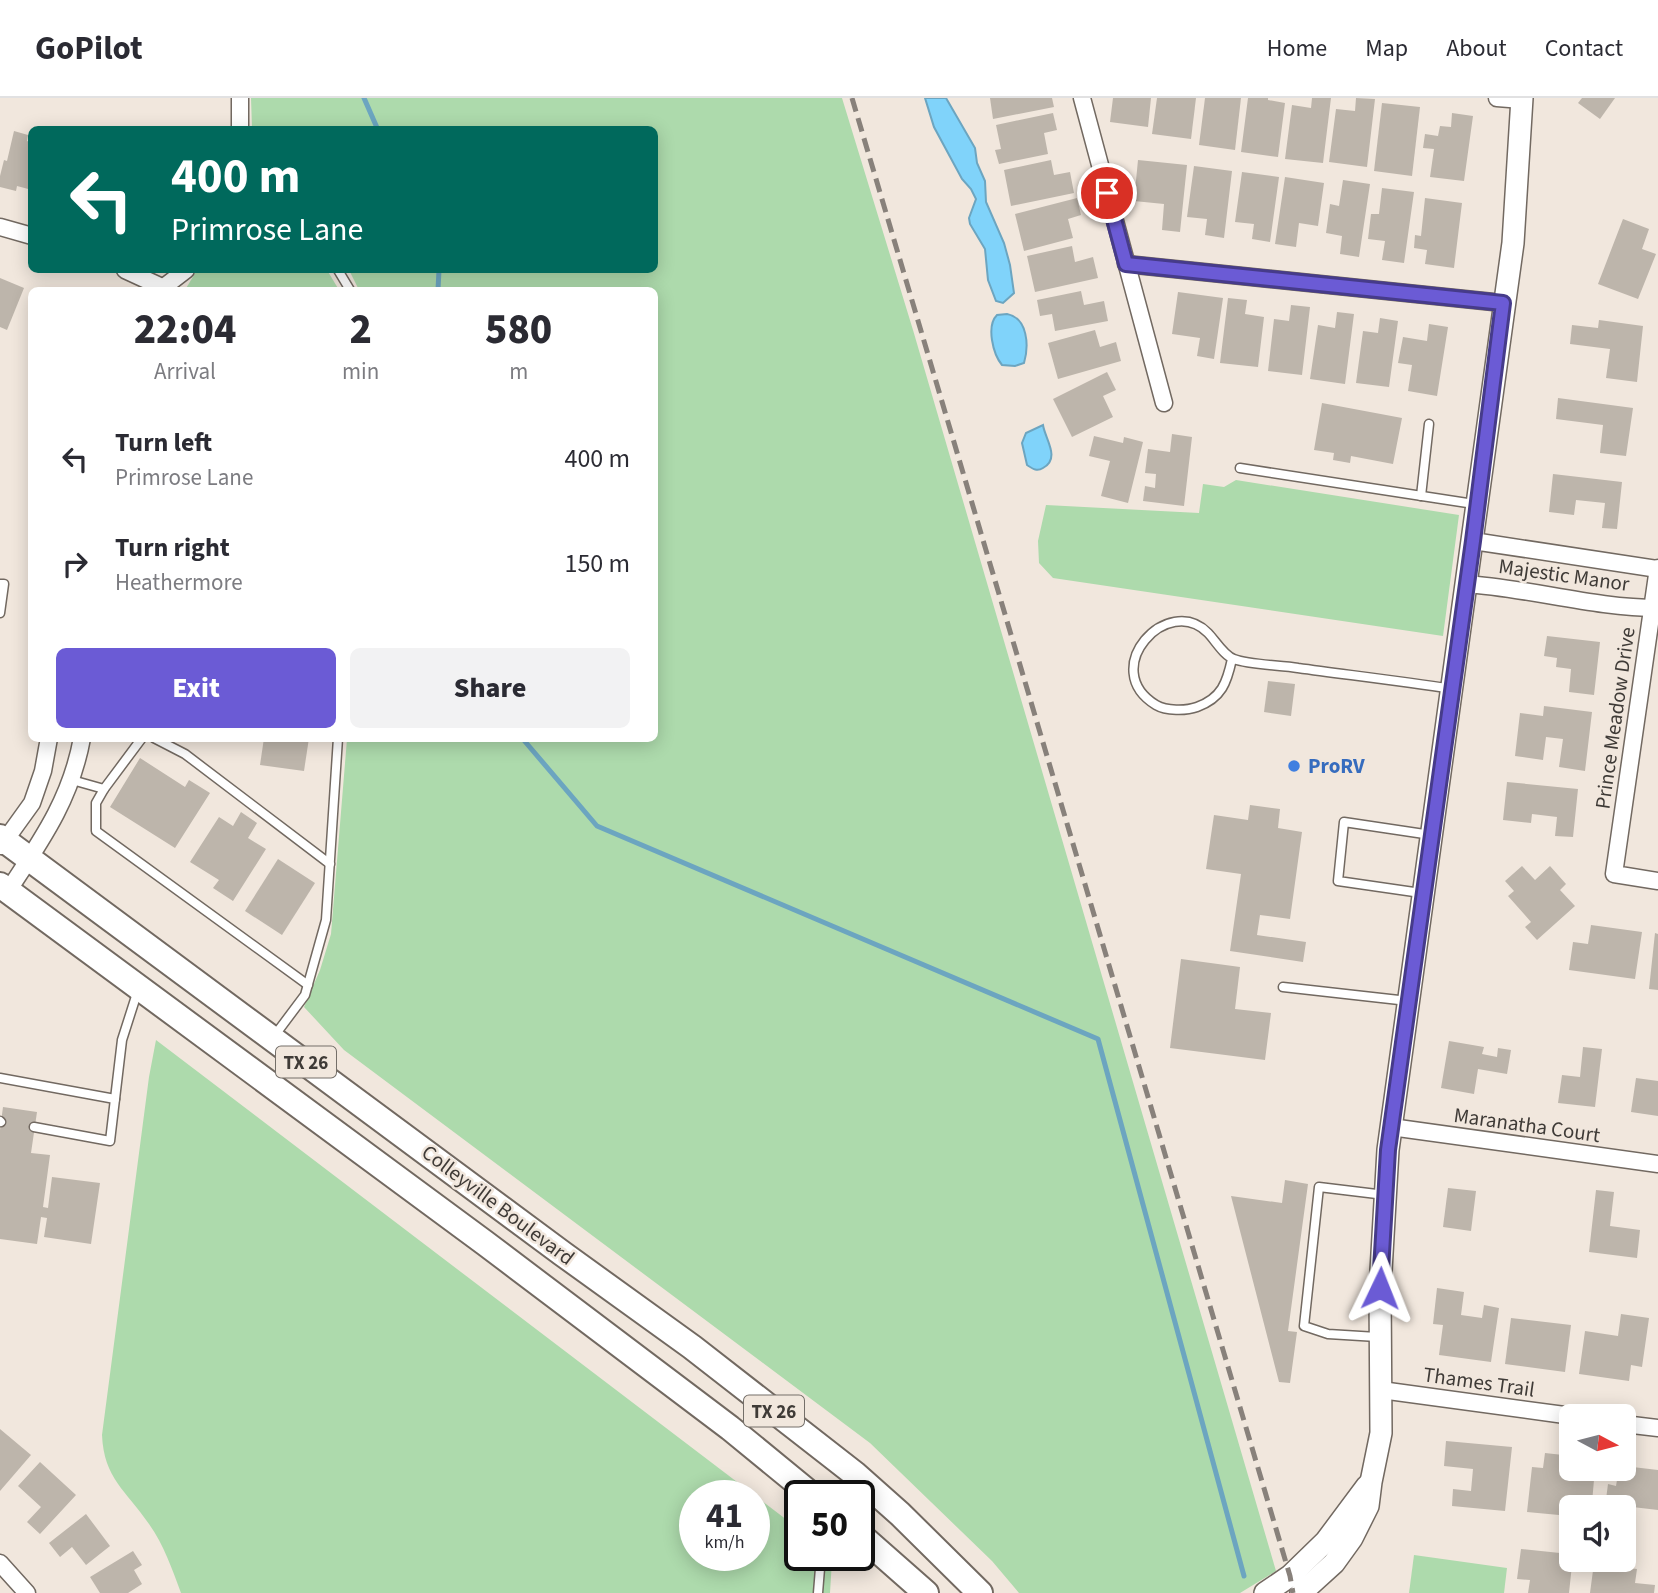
<!DOCTYPE html>
<style>
:root{--surface:#fff;--page:#f2f2f3;--text:#2b2b33;--muted:#7c7c81;--line:#e1e1e2;--accent:#6b5bd5}
body{margin:0;font-family:"Source Sans 3",sans-serif;background:var(--page);color:var(--text);height:100vh;display:flex;flex-direction:column;font-size:26px;white-space:nowrap}
*{box-sizing:border-box;margin:0}
p{font-size:23px;color:var(--muted)}
.icon{flex:none;width:38px;height:38px;fill:none;stroke:currentColor;stroke-width:2;stroke-linecap:round;stroke-linejoin:round}
.map{position:relative;flex:1;overflow:hidden}
.side{position:absolute;left:28px;top:189px;width:630px;height:455px;display:flex;flex-direction:column;background:var(--surface);border-radius:10px;box-shadow:0 4px 18px #0003}
.side>*{flex:none}
.hud{position:absolute;left:28px;top:28px;width:630px;height:147px;border-radius:10px;box-shadow:0 4px 18px #0003;background:#00695c;color:#fff;overflow:hidden}
.needle{width:46px;rotate:97deg}
.buttons{position:absolute;left:1559px;top:1306px;display:grid;gap:14px}
.buttons a{display:grid;place-items:center;width:77px;height:77px;border-radius:10px;background:var(--surface);box-shadow:0 4px 18px #0003;font-size:35px}
.speed{position:absolute;left:679px;top:1382px;display:flex;gap:14px;font-size:35px;font-weight:700;text-align:center}
.speed>*{display:grid;place-content:center;width:91px;height:91px;border-radius:50%;background:var(--surface);box-shadow:0 4px 18px #0003;line-height:1}
.speed small{font-size:18px;font-weight:400}
.speed .limit{border:4px solid #111;border-radius:10px;background:#fff;color:#111}
.pin{position:absolute;display:grid;place-items:center;width:60px;height:60px;color:#fff;margin:-30px;border:4px solid #fff;border-radius:50%;box-shadow:0 2px 7px #0007}
.me{position:absolute;width:77px;margin:-38px;rotate:2deg;stroke-linejoin:round;filter:drop-shadow(0 0 5px #0008)}
.turn{display:flex;align-items:center;gap:24px;height:147px;padding:0 28px;font-size:32px}
.turn .icon{width:91px;height:91px;stroke-width:2.5}
.turn b{display:block;font-size:49px;line-height:60px}
.eta{display:flex;justify-content:space-evenly;align-items:center;height:119px;text-align:center}
.eta b{font-size:42px;font-weight:800;line-height:49px}
.primary-button{display:flex;gap:14px;margin-top:auto;padding:14px 28px}
.primary-button a{flex:1;height:80px;border-radius:10px;background:var(--accent);color:#fff;font-size:28px;font-weight:800;line-height:80px;text-align:center}
.primary-button a+a{background:var(--page);color:var(--text)}
ul{padding:0;list-style:none}
li{display:flex;align-items:center;gap:21px;height:105px;padding:0 28px}
li div{flex:1}
li b{display:block;font-size:26px}
li em{font-style:normal}
header{display:flex;align-items:center;gap:42px;box-sizing:border-box;height:98px;padding:0 35px;background:var(--surface);border-bottom:2px solid var(--line)}
header strong{font-size:33px}
nav{display:flex;gap:38px;margin-inline-start:auto;font-size:24px}
.map>svg:first-child{display:block}
.green{fill:#addaac;fill-rule:evenodd}
.water{fill:#80d3fa;stroke:#6ca5c0;stroke-width:2}
.lines{fill:none;stroke-linecap:round;stroke-linejoin:round}
.stream{stroke:#6ca5c0;stroke-width:5}
.building{fill:#bdb5ab}
.lane-casing{stroke:#726961;stroke-width:11}
.street-casing{stroke:#726961;stroke-width:19}
.secondary-casing{stroke:#726961;stroke-width:24}
.primary-casing{stroke:#726961;stroke-width:28}
.lane{stroke:#fff;stroke-width:8}
.street{stroke:#fff;stroke-width:16}
.secondary{stroke:#fff;stroke-width:21}
.primary{stroke:#fff;stroke-width:24}
.rail{stroke:#88817b;stroke-width:5;stroke-dasharray:14 7;stroke-linecap:butt}
.route-casing{stroke:#463b8a;stroke-width:18}
.route{stroke:#6b5bd5;stroke-width:12}
.shop-dot{fill:#3f7fe0;stroke:#f1e7dd;stroke-width:2.5}
.labels{text-anchor:middle;stroke-width:5;stroke-linejoin:round;paint-order:stroke}
.shield{fill:#f1e7dd;stroke:#746f69;stroke-width:2}
.shield-label{font-size:19px;font-weight:bold;fill:#3f3b37}
.street-label{font-size:21px;fill:#3f3b37;stroke:#f1e7dd}
.shop-label{font-size:21px;font-weight:bold;fill:#366cbe;stroke:#f1e7dd;text-anchor:start}
</style>
<header>
<strong>GoPilot</strong>
<nav><a>Home</a><a>Map</a><a>About</a><a>Contact</a></nav>
</header>
<div class="map">
<svg width="1658" height="1495" viewBox="0 0 1658 1495">
<rect width="100%" height="100%" fill="#f1e7dd"/>
<!-- green -->
<g class="green">
<path d="M251,0H842L913,232L1276,1473L1240,1495H1019L992,1463L870,1345L344,952L304,909L320,872L331,836L347,641L654,640V192H359L349,172H654V32L252,31Z"/>
<path d="M197,172H327L339,192H185Z"/>
<path d="M1236,382L1459,417L1443,538L1053,480L1039,465L1038,443L1046,407L1199,415L1203,386L1224,389Z"/>
<path d="M156,942L783,1419L800,1433V1458H828L832,1462L830,1495H181C172,1471 164,1447 149,1426C126,1392 104,1381 102,1337L149,979ZM695,1398H754V1458H695Z"/>
<path d="M1414,1457L1507,1470L1504,1495H1409Z"/>
</g>
<!-- water -->
<g class="water">
<path d="M925,0H946L975,50L977,65L985,83L986,104L1004,145L1010,167L1014,195L1003,205L996,203L988,182L985,151L970,126L969,120L976,101L971,91L962,81L934,29Z"/>
<path d="M1007,216C1028,220 1029,248 1024,265L1015,268L1002,267C993,256 986,228 997,217Z"/>
<path d="M1043,327C1045,341 1061,360 1043,370C1037,374 1033,371 1027,367L1022,345L1026,335Z"/>
</g>
<g class="lines">
<!-- stream -->
<g class="stream">
<path d="M364,0L378,32"/>
<path d="M438,192L439,172"/>
<path d="M522,640L597,728L1098,941L1244,1478"/>
</g>
</g>
<!-- building -->
<g class="building">
<path d="M990,0H1052L1054,9L993,21Z"/>
<path d="M1113,0H1151L1148,29L1110,24Z"/>
<path d="M1157,0H1196L1191,41L1152,36Z"/>
<path d="M1205,0H1241L1235,52L1199,47Z"/>
<path d="M1248,0H1268V2L1285,5L1278,59L1241,54Z"/>
<path d="M1312,0H1331L1323,65L1285,61L1292,7L1311,10Z"/>
<path d="M1356,0L1375,1L1367,69L1329,64L1336,11L1355,13Z"/>
<path d="M1582,0H1615L1600,21L1578,5Z"/>
<path d="M1382,5L1420,9L1412,78L1374,73Z"/>
<path d="M1053,15L1057,32L1044,35L1048,56L999,66L995,52L1001,51L996,27Z"/>
<path d="M1452,15L1473,18L1464,83L1430,79L1434,51L1423,50L1425,36L1438,38L1440,28L1451,29Z"/>
<path d="M14,33L28,37L27,43L32,45V92L17,88L16,93L0,89V78L4,62L7,63Z"/>
<path d="M1051,62L1054,77L1070,74L1074,95L1011,108L1004,72Z"/>
<path d="M1138,62L1187,67L1180,134L1162,132L1164,106L1134,103Z"/>
<path d="M1194,68L1232,73L1224,140L1205,137L1207,121L1187,119Z"/>
<path d="M1242,74L1279,79L1270,144L1252,141L1254,126L1235,124Z"/>
<path d="M1285,79L1324,85L1318,128L1299,125L1296,149L1275,146Z"/>
<path d="M1343,82L1370,86L1359,159L1340,156L1342,138L1326,135L1330,106L1339,108Z"/>
<path d="M1382,90L1414,94L1404,165L1382,162L1385,143L1368,141L1371,116H1379Z"/>
<path d="M1077,100L1081,117L1068,121L1073,140L1024,153L1015,116Z"/>
<path d="M1425,100L1462,105L1454,170L1425,166L1427,152L1414,150L1415,137L1421,138Z"/>
<path d="M1623,121L1649,131L1642,151L1656,156L1638,201L1598,186Z"/>
<path d="M1072,148L1075,164L1093,159L1098,180L1035,194L1027,158Z"/>
<path d="M0,180L24,190L7,232L0,229Z"/>
<path d="M1081,193L1084,207L1104,203L1108,223L1055,233L1052,216L1040,218L1037,202Z"/>
<path d="M1178,194L1223,200L1214,261L1197,258L1200,240L1172,236Z"/>
<path d="M1228,200L1247,202L1245,216L1264,219L1258,269L1220,265Z"/>
<path d="M1291,207L1310,209L1302,277L1268,273L1274,221L1289,223Z"/>
<path d="M1337,214L1354,216L1345,286L1310,281L1318,227L1335,230Z"/>
<path d="M1380,220L1398,223L1389,289L1356,285L1363,233L1378,235Z"/>
<path d="M1599,222L1643,228L1637,284L1606,280L1610,251L1570,246L1572,227L1598,230Z"/>
<path d="M1429,226L1448,229L1437,298L1408,293L1412,267L1398,265L1403,239L1427,243Z"/>
<path d="M1095,232L1100,249L1116,244L1121,263L1058,281L1048,245Z"/>
<path d="M1107,274L1116,292L1103,298L1113,319L1072,339L1053,301Z"/>
<path d="M1558,300L1633,310L1626,358L1600,355L1603,327L1556,321Z"/>
<path d="M1322,305L1402,320L1393,366L1351,358L1350,365L1333,362L1334,355L1314,352Z"/>
<path d="M1172,336L1192,339L1184,408L1143,403L1145,388L1155,390L1156,376L1145,375L1148,351L1170,354Z"/>
<path d="M1094,338L1123,345L1124,339L1143,344L1128,405L1101,398L1110,363L1089,358Z"/>
<path d="M1553,376L1622,384L1617,431L1602,430L1605,405L1576,402L1574,417L1549,414Z"/>
<path d="M1547,538L1600,544L1594,597L1569,594L1571,571L1556,569L1557,560L1544,558Z"/>
<path d="M1268,583L1295,586L1291,618L1264,614Z"/>
<path d="M1544,608L1592,614L1585,673L1559,669L1563,641L1546,639L1543,662L1515,658L1520,615L1543,618Z"/>
<path d="M264,640H309L304,673L260,667Z"/>
<path d="M140,660L185,689L189,682L210,695L175,750L110,709Z"/>
<path d="M1507,684L1578,691L1573,739L1555,738L1557,719L1532,716L1531,725L1503,722Z"/>
<path d="M1250,707L1280,711L1278,730L1302,734L1290,821L1260,817L1257,837L1306,844L1303,864L1230,853L1241,776L1206,771L1214,717L1248,722Z"/>
<path d="M241,714L257,725L248,740L266,751L233,803L213,790L219,782L190,764L219,719L233,728Z"/>
<path d="M278,761L315,785L282,837L245,813Z"/>
<path d="M1522,768L1535,782L1550,768L1566,786L1560,792L1575,808L1537,842L1525,829L1531,824L1508,798L1514,793L1505,783Z"/>
<path d="M1591,827L1642,834L1635,881L1569,872L1573,844L1588,846Z"/>
<path d="M1655,835L1658,836V892L1649,891Z"/>
<path d="M1181,861L1240,869L1235,911L1271,915L1265,962L1170,950Z"/>
<path d="M1449,943L1484,949L1482,956L1497,959L1498,950L1511,952L1507,976L1478,971L1474,996L1441,990Z"/>
<path d="M1583,949L1602,951L1595,1009L1558,1005L1562,977L1580,979Z"/>
<path d="M1636,980L1658,983V1018L1631,1014Z"/>
<path d="M3,1009L37,1014L31,1055L50,1057L43,1109L48,1110L52,1079L100,1085L91,1146L44,1139L47,1120L41,1119L37,1146L0,1141V1032Z"/>
<path d="M1285,1082L1308,1086L1288,1233L1297,1234L1290,1285L1279,1284L1231,1098L1282,1105Z"/>
<path d="M1448,1090L1476,1093L1471,1133L1443,1129Z"/>
<path d="M1596,1092L1614,1094L1610,1128L1640,1132L1637,1160L1589,1154Z"/>
<path d="M1437,1190L1464,1194L1461,1217L1482,1220L1484,1207L1499,1210L1491,1264L1439,1257L1443,1227L1433,1226Z"/>
<path d="M1621,1216L1649,1220L1642,1269L1631,1267L1629,1283L1579,1276L1585,1233L1618,1238Z"/>
<path d="M1511,1220L1571,1227L1565,1274L1505,1266Z"/>
<path d="M0,1331L31,1357L0,1393Z"/>
<path d="M1446,1343L1512,1349L1505,1413L1452,1408L1453,1391L1471,1393L1473,1371L1444,1368Z"/>
<path d="M1545,1355L1572,1358V1370H1595L1592,1405L1560,1402L1559,1417L1527,1414L1532,1369L1543,1370Z"/>
<path d="M40,1364L76,1397L40,1436L27,1424L41,1409L18,1388Z"/>
<path d="M1624,1368L1658,1372V1412L1624,1408L1605,1409L1608,1386L1616,1388L1619,1370H1624Z"/>
<path d="M86,1416L110,1448L86,1467L72,1449L60,1459L49,1445Z"/>
<path d="M1521,1451L1560,1455L1559,1466L1572,1467L1569,1495H1528L1530,1482L1517,1481Z"/>
<path d="M133,1453L142,1467L134,1472L142,1486L128,1495H100L90,1479Z"/>
<path d="M1594,1465L1637,1471L1635,1485L1655,1487L1654,1495H1590Z"/>
</g>
<g class="lines">
<defs>
<g id="lane">
<path d="M338,172L350,192"/>
<path d="M1240,370L1474,406"/>
<path d="M1421,398L1429,326"/>
<path d="M0,486H4L0,515"/>
<path d="M1232,561C1227,584 1222,600 1197,609C1186,613 1166,613 1156,607C1097,571 1168,494 1208,535C1215,542 1224,558 1234,561C1249,567 1281,567 1298,570C1349,577 1400,583 1452,591"/>
<path d="M154,640L185,656L330,766"/>
<path d="M72,682L104,691L96,705V733L308,887"/>
<path d="M104,691L142,640"/>
<path d="M1421,795L1338,783L1344,724L1431,737"/>
<path d="M1283,889L1408,903"/>
<path d="M275,937L305,897L326,822L338,640"/>
<path d="M0,980L115,1001"/>
<path d="M0,1023L1,1024"/>
<path d="M34,1029L110,1043L122,942L138,892"/>
<path d="M1377,1239L1328,1236L1304,1228L1319,1089L1385,1097"/>
<path d="M818,1495L821,1458"/>
</g>
<g id="street">
<path d="M1082,0L1164,305"/>
<path d="M1497,0L1522,2"/>
<path d="M240,32V0"/>
<path d="M0,129L32,138"/>
<path d="M1126,166L1503,205"/>
<path d="M125,172L164,190"/>
<path d="M160,192L186,172"/>
<path d="M1473,443L1658,471"/>
<path d="M1658,470L1614,776L1658,783"/>
<path d="M1465,486C1530,490 1593,510 1658,510"/>
<path d="M1,748L32,705L43,673L49,640"/>
<path d="M8,793C41,743 71,701 82,640"/>
<path d="M1391,1029L1658,1066"/>
<path d="M1381,1292L1572,1318"/>
<path d="M1624,1326L1658,1330"/>
<path d="M0,1465L27,1495"/>
</g>
<g id="secondary">
<path d="M1265,1495L1290,1478L1326,1443L1367,1388"/>
<path d="M1301,1495L1334,1465L1352,1440L1368,1408L1371,1384L1381,1335L1380,1190L1388,1052L1513,145L1522,0"/>
</g>
<g id="primary">
<path d="M0,739L563,1156L692,1249L855,1376L900,1416L980,1495"/>
<path d="M0,787L485,1145L730,1330L813,1398"/>
<path d="M859,1436L926,1495"/>
</g>
</defs>
<!-- lane casing -->
<use href="#lane" class="lane-casing"/>
<!-- street casing -->
<use href="#street" class="street-casing"/>
<!-- secondary casing -->
<use href="#secondary" class="secondary-casing"/>
<!-- primary casing -->
<use href="#primary" class="primary-casing"/>
<!-- lane -->
<use href="#lane" class="lane"/>
<!-- street -->
<use href="#street" class="street"/>
<!-- secondary -->
<use href="#secondary" class="secondary"/>
<!-- primary -->
<use href="#primary" class="primary"/>
<!-- rail -->
<path class="rail" d="M852,0L1290,1478L1293,1495"/>
</g>
<g class="lines">
<defs>
<path id="route" d="M1107,95L1126,166L1503,205L1473,443L1388,1052L1380,1190"/>
</defs>
<!-- route casing -->
<use href="#route" class="route-casing"/>
<!-- route -->
<use href="#route" class="route"/>
</g>
<!-- markers -->
<circle class="shop-dot" cx="1294" cy="668" r="7"/>
<g class="labels">
<!-- shield labels -->
<g class="shield">
<rect x="276" y="948.5" width="60" height="31" rx="5"/>
<rect x="744" y="1297.5" width="60" height="31" rx="5"/>
</g>
<g class="shield-label">
<text x="306" y="971">TX 26</text>
<text x="774" y="1320">TX 26</text>
</g>
<!-- street labels -->
<g class="street-label">
<text transform="translate(1564 477) rotate(8)" y="7">Majestic Manor</text>
<text transform="translate(1615 620) rotate(-82)" y="7">Prince Meadow Drive</text>
<text transform="translate(1527 1027) rotate(8)" y="7">Maranatha Court</text>
<text transform="translate(498 1107) rotate(37)" y="7">Colleyville Boulevard</text>
<text transform="translate(1479 1284) rotate(8)" y="7">Thames Trail</text>
</g>
<!-- shop labels -->
<g class="shop-label">
<text x="1308" y="675">ProRV</text>
</g>
</g>
</svg>
<div class="buttons">
<a><svg class="needle" viewBox="-14 -14 28 28"><path d="M0-13l5 13h-10z" fill="#e53935"/><path d="M0 13l5-13h-10z" fill="#7c7c81"/></svg></a>
<a><svg class="icon" aria-label="sound" viewBox="0 0 24 24"><path d="M4 9h4l5-4v14l-5-4H4zM17 9q2 3 0 6"/></svg></a>
</div>
<div class="speed"><div>41<small>km/h</small></div><div class="limit">50</div></div>
<div class="pin" style="left:1107px;top:95px;background:#d93025"><svg class="icon" aria-label="arrive" viewBox="0 0 24 24"><path d="M6 21V4h12l-3 4 3 4H6"/></svg></div>
<svg class="me" style="left:1380px;top:1190px" viewBox="-20 -20 40 40"><path d="M0-17L14 15 0 8-14 15z" fill="#6b5bd5" stroke="#fff" stroke-width="4"/></svg>
<div class="hud">
<div class="turn"><svg class="icon" aria-label="left" viewBox="0 0 24 24"><path d="M17 20v-9H6M10 6l-5 5 5 5"/></svg><div><b>400 m</b>Primrose Lane</div></div>
</div>
<section class="side">
<div class="eta">
<div><b>22:04</b><p>Arrival</p></div>
<div><b>2</b><p>min</p></div>
<div><b>580</b><p>m</p></div>
</div>
<ul>
<li><svg class="icon" aria-label="left" viewBox="0 0 24 24"><path d="M17 20v-9H6M10 6l-5 5 5 5"/></svg><div><b>Turn left</b><p>Primrose Lane</p></div><em>400 m</em></li>
<li><svg class="icon" aria-label="right" viewBox="0 0 24 24"><path d="M7 20v-9h11M14 6l5 5-5 5"/></svg><div><b>Turn right</b><p>Heathermore</p></div><em>150 m</em></li>
</ul>
<div class="primary-button"><a>Exit</a><a>Share</a></div>
</section>
</div>
